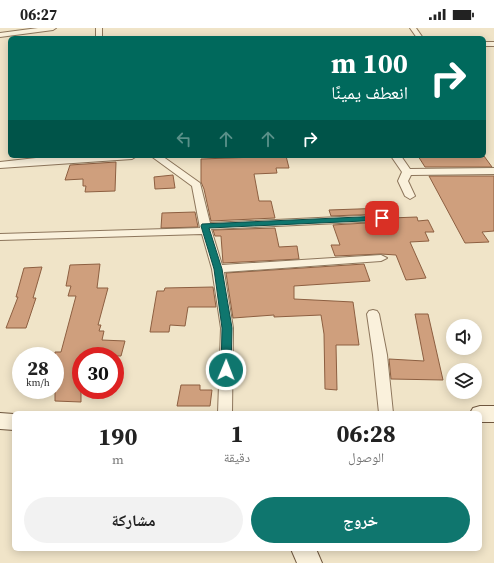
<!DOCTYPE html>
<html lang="ar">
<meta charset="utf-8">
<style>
:root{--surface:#fff;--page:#f2f2f2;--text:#222;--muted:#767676;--accent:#0f766e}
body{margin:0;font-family:"Source Serif 4","Noto Naskh Arabic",serif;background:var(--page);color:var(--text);direction:rtl;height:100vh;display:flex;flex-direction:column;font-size:15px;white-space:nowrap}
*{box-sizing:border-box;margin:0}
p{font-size:13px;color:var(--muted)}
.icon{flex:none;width:22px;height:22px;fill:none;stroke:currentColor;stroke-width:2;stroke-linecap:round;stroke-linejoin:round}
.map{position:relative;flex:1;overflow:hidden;direction:ltr}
.side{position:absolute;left:12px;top:383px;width:470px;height:140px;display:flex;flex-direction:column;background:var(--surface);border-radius:6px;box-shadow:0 2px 10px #0003;direction:rtl}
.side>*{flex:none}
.banner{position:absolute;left:8px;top:8px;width:478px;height:122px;border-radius:6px;box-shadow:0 2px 10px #0003;direction:rtl;background:#00695c;color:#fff;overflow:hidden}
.buttons{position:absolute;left:446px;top:291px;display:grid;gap:8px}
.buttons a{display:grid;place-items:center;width:36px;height:36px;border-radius:50%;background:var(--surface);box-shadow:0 2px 10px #0003;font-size:20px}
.speed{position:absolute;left:12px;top:319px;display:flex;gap:8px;font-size:20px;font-weight:700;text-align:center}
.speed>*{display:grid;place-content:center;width:52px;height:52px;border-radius:50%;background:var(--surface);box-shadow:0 2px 10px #0003;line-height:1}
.speed small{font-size:10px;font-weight:400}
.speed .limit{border:6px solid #d22;background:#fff;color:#111}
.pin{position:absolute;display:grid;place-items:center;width:34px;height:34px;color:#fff;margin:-17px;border-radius:8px;box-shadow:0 2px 6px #0006}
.me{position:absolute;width:44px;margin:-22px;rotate:1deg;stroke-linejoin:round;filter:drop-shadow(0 0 3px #0008)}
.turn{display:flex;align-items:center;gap:14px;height:84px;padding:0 12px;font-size:18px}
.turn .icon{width:52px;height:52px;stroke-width:2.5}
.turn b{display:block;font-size:28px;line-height:34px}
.lanes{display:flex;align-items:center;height:38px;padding:0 12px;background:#0003;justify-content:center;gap:20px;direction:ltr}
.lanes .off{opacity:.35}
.eta{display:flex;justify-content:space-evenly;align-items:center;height:68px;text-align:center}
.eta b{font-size:24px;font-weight:700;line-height:28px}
.cta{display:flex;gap:8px;margin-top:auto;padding:8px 12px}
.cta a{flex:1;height:46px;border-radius:24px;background:var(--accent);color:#fff;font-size:16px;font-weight:700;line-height:46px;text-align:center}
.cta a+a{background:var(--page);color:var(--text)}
.status{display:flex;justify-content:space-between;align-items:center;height:28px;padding:0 20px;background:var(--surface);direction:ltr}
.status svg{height:11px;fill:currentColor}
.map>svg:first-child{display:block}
.building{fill:#cf9f7d;stroke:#8d5f41}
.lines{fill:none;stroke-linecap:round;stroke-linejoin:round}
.minor-casing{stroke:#8d765c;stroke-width:2}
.secondary-casing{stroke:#6f573f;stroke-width:2}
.minor{fill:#faf1dc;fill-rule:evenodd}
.secondary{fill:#faf1dc;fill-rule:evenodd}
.route{fill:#0f766e;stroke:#0a4d48}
</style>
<div class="status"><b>06:27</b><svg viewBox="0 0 49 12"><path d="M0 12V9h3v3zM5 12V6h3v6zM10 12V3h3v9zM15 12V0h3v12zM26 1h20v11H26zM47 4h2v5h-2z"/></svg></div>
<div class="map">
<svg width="494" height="535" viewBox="0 0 494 535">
<rect width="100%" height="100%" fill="#f0e4c8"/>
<!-- building -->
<g class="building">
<path d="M286,128L289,140H276L277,145L254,146L259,173H271L275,190L211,193L204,161L201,154V131Z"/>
<path d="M418,128H484L492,139H425Z"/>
<path d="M116,134L115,163L85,164L86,158H83V151L65,152L70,137Z"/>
<path d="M173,147L175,160L155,161L154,149Z"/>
<path d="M429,148H494V203L482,204L489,214L465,215Z"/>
<path d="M386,180L390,190L417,189L418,193L428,192L434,204H425L429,213L410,214L426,250L406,252L396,227L381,226L335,228L331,217H340L333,197L382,194L388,189L382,186L331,188L329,182Z"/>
<path d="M195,184L198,199L161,200L162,185Z"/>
<path d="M275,200L279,219L297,218L299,231L223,235L221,208H215L213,202Z"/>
<path d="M100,236L97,260H108L98,297H101L99,303H104L102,312L125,313L121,328H81V374L55,373V324H61L76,268H68L71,258H66L70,237Z"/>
<path d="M364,236L370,253L294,258V271L353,274L359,317H336L337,362L325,361L324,306L321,287L274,289V287L233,290L226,245Z"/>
<path d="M42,239L33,270H36L26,300H6L18,269H16L24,240Z"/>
<path d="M213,259L216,279H188L185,298L170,297L169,304H150L157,263H164L165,260Z"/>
<path d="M415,286H428L443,352L391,351L389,331L424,333Z"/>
<path d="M181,357H200V362H212L210,378H177Z"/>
</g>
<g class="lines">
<defs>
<g id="minor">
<path d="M38,0H56L53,2L0,9V5Z"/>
<rect x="96" y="0" width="6" height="10"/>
<path d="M410,0H416L423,10H417Z"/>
<rect x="484" y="14" width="10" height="4"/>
<path d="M54,128L63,129L137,128L132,131L0,140V134Z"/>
<path d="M151,128H162L200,155L210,195L382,187L387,190L382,193L211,201L222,237L381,227L387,230L381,233L224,244L233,300L232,385H218L221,300L212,241L202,206L0,212V206L200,200L192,158Z"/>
<path d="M391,128H401L410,141L494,140V146L411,147L408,153L415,168L410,171L405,168L398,153L402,144Z"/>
<path d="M373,282L377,283L379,286L387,327L393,385H379L373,327L367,286L369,283Z"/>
</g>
<g id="secondary">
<path d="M480,378H494V394H480V385H470L473,380Z"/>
<path d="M0,385L14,386V402L0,401Z"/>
<path d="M291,521H316L322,535H297Z"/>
</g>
</defs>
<!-- minor casing -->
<use href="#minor" class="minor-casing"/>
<!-- secondary casing -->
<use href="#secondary" class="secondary-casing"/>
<!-- minor -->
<use href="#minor" class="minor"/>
<!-- secondary -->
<use href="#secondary" class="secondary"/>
</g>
<!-- route -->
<path class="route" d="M382,188L385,189V192L209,200L222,241L232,300L231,342L230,345H222L221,342L222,300L214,241L201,198L202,196Z"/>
</svg>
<div class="buttons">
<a><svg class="icon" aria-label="sound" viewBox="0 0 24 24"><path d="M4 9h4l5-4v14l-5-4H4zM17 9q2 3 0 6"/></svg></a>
<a><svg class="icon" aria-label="layers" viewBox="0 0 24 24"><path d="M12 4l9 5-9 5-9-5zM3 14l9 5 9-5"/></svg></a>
</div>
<div class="speed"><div>28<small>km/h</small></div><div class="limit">30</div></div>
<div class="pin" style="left:382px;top:190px;background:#d93025"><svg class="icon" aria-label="arrive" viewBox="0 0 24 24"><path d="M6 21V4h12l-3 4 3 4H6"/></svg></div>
<svg class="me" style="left:226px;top:342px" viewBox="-20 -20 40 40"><circle r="17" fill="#0f766e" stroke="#fff" stroke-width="3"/><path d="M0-11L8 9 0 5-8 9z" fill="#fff"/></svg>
<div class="banner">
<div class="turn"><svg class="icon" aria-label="right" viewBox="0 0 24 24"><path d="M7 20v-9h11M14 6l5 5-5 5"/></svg><div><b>100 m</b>انعطف يمينًا</div></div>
<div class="lanes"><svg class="icon off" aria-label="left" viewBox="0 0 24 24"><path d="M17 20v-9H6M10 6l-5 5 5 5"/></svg><svg class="icon off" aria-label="ahead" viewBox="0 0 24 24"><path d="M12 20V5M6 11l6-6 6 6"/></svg><svg class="icon off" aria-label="ahead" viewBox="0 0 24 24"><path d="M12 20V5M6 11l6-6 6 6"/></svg><svg class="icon" aria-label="right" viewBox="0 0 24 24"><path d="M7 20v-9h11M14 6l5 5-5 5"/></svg></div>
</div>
<section class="side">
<div class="eta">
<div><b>06:28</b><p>الوصول</p></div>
<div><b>1</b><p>دقيقة</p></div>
<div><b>190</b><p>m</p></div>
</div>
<div class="cta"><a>خروج</a><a>مشاركة</a></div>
</section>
</div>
